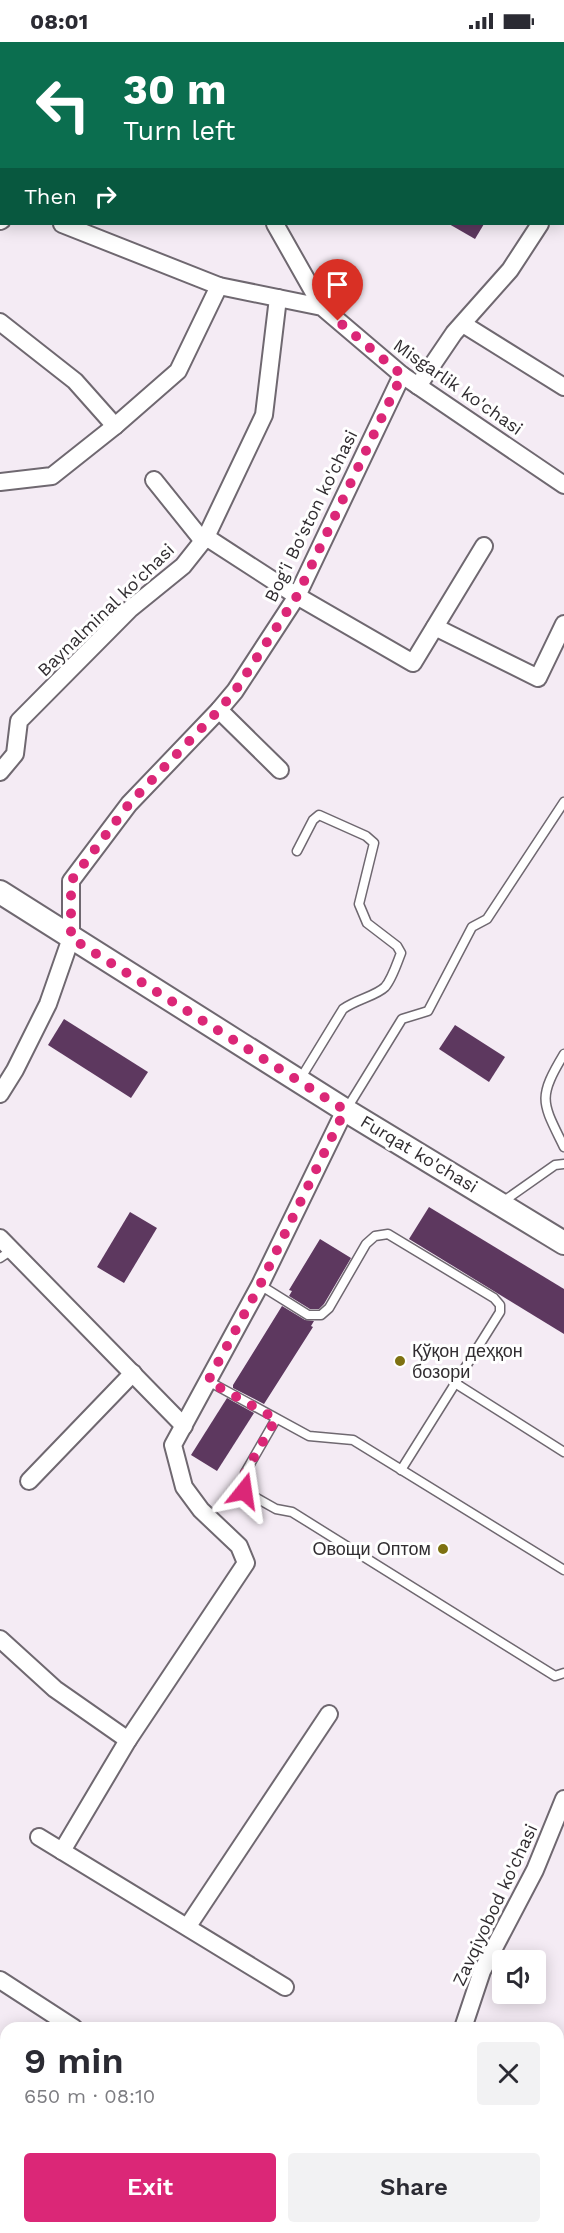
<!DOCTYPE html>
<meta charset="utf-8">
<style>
:root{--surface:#fff;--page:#f2f2f3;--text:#2b2b33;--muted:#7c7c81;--accent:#db2777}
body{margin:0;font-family:"Work Sans",sans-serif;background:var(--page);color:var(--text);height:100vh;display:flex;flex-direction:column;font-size:22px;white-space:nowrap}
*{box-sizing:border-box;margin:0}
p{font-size:20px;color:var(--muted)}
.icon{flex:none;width:33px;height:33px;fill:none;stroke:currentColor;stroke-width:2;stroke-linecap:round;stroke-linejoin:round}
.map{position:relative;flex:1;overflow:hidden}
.details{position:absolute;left:0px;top:1980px;width:564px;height:212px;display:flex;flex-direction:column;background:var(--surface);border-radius:18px 18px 0 0;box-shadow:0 3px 15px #0003}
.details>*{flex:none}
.banner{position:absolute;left:0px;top:0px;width:564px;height:183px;box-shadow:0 3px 15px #0003;background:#0b6e4f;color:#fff;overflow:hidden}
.buttons{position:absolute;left:492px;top:1908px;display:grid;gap:12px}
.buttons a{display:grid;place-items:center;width:54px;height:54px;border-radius:6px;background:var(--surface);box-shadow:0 3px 15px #0003;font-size:30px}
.pin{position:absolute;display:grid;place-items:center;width:51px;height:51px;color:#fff;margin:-62px -26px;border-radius:50% 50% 50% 0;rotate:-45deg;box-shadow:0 0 6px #0007}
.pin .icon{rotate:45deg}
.me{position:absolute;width:66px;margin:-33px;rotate:15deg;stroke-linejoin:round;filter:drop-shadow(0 0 4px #0008)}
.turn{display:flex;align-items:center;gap:21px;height:126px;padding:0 24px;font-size:27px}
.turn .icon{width:78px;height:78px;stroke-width:2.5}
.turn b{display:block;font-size:42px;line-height:51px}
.then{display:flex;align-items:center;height:57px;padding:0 24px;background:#0003;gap:12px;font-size:22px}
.round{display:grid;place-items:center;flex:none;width:63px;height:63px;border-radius:6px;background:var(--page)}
.headline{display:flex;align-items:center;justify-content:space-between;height:102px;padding:0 24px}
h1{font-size:36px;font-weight:600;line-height:45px}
.cta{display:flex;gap:12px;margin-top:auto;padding:12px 24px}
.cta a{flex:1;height:69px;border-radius:6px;background:var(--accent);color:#fff;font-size:24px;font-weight:600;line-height:69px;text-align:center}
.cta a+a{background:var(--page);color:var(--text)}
.status{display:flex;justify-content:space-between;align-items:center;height:42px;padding:0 30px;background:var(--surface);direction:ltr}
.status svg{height:16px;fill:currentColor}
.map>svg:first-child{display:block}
.green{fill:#e4dfba}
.building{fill:#5d385f}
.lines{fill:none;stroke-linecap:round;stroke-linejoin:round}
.service-casing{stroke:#6f6870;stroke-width:11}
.minor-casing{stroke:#6f6870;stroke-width:20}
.secondary-casing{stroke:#6f6870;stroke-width:26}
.service{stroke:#fff;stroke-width:8}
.minor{stroke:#fff;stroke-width:16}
.secondary{stroke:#fff;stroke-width:22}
.route{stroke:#db2777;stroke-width:10;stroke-dasharray:0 18}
.poi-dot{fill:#7e7111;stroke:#fff;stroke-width:2}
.labels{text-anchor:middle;stroke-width:6;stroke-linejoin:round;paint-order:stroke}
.street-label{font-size:18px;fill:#312d31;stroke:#fff}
.poi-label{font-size:18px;fill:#312d31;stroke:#fff;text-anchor:start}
</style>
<div class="status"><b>08:01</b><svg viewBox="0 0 49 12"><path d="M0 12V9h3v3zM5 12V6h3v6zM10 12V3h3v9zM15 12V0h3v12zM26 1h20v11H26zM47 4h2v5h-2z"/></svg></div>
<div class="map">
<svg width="564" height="2191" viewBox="0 0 564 2191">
<rect width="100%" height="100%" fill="#f4ebf4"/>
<!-- green -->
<path class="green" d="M564,2149V2191H537L540,2186H558V2158Z"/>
<!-- building -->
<g class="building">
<path d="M449,182H484L475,197Z"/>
<path d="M64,977L148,1030L131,1056L48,1003Z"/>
<path d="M455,983L505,1015L489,1040L439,1007Z"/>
<path d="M429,1165L564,1247V1292L409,1197Z"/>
<path d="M130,1170L157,1186L124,1241L97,1225Z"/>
<path d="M320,1197L351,1216L324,1262L319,1267H310L289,1254L292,1249L289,1248Z"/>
<path d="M282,1264L305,1278L314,1279L311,1284L313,1285L264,1362L233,1346V1343Z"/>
<path d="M227,1356L254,1371L217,1429L191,1413Z"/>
</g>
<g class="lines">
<defs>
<g id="service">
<path d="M297,809L313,778L319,773L366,794L374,801L359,862L367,881L397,904L401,911C397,921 392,937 385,945C376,954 357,957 343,967L299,1039"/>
<path d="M564,1012C537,1057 542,1060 564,1105"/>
<path d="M346,1068L402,977L428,969L472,885L487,877L564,760"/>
<path d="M501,1161L555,1123L564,1122"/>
<path d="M0,1216L12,1208"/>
<path d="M260,1243L308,1273H321L329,1266L366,1202L375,1194L388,1192L494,1256L500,1263V1270L401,1428"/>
<path d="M208,1339L309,1394L353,1398L564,1528"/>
<path d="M455,1341L564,1410"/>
<path d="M276,1377L245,1431L244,1449L276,1467L292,1470L555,1634L564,1631"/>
</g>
<g id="minor">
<path d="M56,0L59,2"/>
<path d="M347,2V0"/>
<path d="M549,2L550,0"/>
<path d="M562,112L564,113"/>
<path d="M562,145L564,142"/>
<path d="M0,155L2,156"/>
<path d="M0,179L2,178"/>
<path d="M62,182L219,244L322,265L402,333L564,443"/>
<path d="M275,182L322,265"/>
<path d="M0,280L75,339L115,384"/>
<path d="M463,282L564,345"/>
<path d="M418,344L454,291L510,228L540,182"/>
<path d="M154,438L203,499"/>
<path d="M0,440L52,434L115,384L178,329L219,244"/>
<path d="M206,495L297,554L413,621L484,504"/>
<path d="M435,585L538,636L564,582"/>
<path d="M219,668L280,728"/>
<path d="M0,730L15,712L19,679L130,567L183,524L206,495L264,373L278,256"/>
<path d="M0,1052L15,1028L48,962L71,896V839L129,762L219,668L235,649L297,554L402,333"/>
<path d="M0,1196L184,1384"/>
<path d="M29,1439L133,1331"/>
<path d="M0,1597L55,1647L128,1698"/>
<path d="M39,1795L285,1945"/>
<path d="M62,1809L128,1698L246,1521L239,1504L201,1468L184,1445L173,1403L260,1243L345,1068"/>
<path d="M188,1884L329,1672"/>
<path d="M0,1938L74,1986"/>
<path d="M463,1986L482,1929L535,1828L564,1757"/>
<path d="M558,2046L564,2051"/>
<path d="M318,2186L324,2191"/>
<path d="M400,2191L401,2186"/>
</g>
<path id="secondary" d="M0,850L345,1068L564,1201"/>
</defs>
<!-- service casing -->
<use href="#service" class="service-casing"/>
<!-- minor casing -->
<use href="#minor" class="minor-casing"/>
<!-- secondary casing -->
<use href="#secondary" class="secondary-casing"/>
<!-- service -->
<use href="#service" class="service"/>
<!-- minor -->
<use href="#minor" class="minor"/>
<!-- secondary -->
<use href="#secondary" class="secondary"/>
</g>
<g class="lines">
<!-- route -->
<path class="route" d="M244,1449L245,1431L276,1377L208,1339L260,1243L345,1068L71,896V839L129,762L219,668L235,649L297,554L402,333L338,279"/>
</g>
<!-- markers -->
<g class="poi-dot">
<circle cx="400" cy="1319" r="6"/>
<circle cx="443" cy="1507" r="6"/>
</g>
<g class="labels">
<!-- street labels -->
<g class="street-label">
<text transform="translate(458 345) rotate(35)" y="6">Misgarlik ko'chasi</text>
<text transform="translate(311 474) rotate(-64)" y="6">Bog'i Bo'ston ko'chasi</text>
<text transform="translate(106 568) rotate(-44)" y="6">Baynalminal ko'chasi</text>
<text transform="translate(419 1112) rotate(31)" y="6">Furqat ko'chasi</text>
<text transform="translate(495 1863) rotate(-65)" y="6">Zavqiyobod ko'chasi</text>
</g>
<!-- poi labels -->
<g class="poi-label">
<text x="412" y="1315">Қўқон деҳқон<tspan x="412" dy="21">бозори</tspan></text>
<text x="431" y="1513" text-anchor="end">Овощи Оптом</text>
</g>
</g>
</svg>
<div class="buttons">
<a><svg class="icon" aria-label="sound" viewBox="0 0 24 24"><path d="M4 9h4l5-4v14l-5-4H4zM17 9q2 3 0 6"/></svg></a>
</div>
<div class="pin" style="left:338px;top:279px;background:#d93025"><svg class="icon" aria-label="arrive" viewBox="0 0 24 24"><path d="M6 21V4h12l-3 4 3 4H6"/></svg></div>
<svg class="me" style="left:244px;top:1449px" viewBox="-20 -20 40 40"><path d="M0-17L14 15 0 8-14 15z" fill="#db2777" stroke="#fff" stroke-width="4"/></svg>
<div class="banner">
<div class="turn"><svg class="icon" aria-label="left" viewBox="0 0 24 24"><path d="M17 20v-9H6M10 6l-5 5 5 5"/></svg><div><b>30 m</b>Turn left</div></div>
<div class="then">Then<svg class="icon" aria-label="right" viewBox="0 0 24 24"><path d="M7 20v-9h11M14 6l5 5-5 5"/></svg></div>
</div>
<section class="details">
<div class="headline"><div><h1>9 min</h1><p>650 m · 08:10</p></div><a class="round"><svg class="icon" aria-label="close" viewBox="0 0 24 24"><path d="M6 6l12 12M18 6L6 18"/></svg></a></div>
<div class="cta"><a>Exit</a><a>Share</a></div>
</section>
</div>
